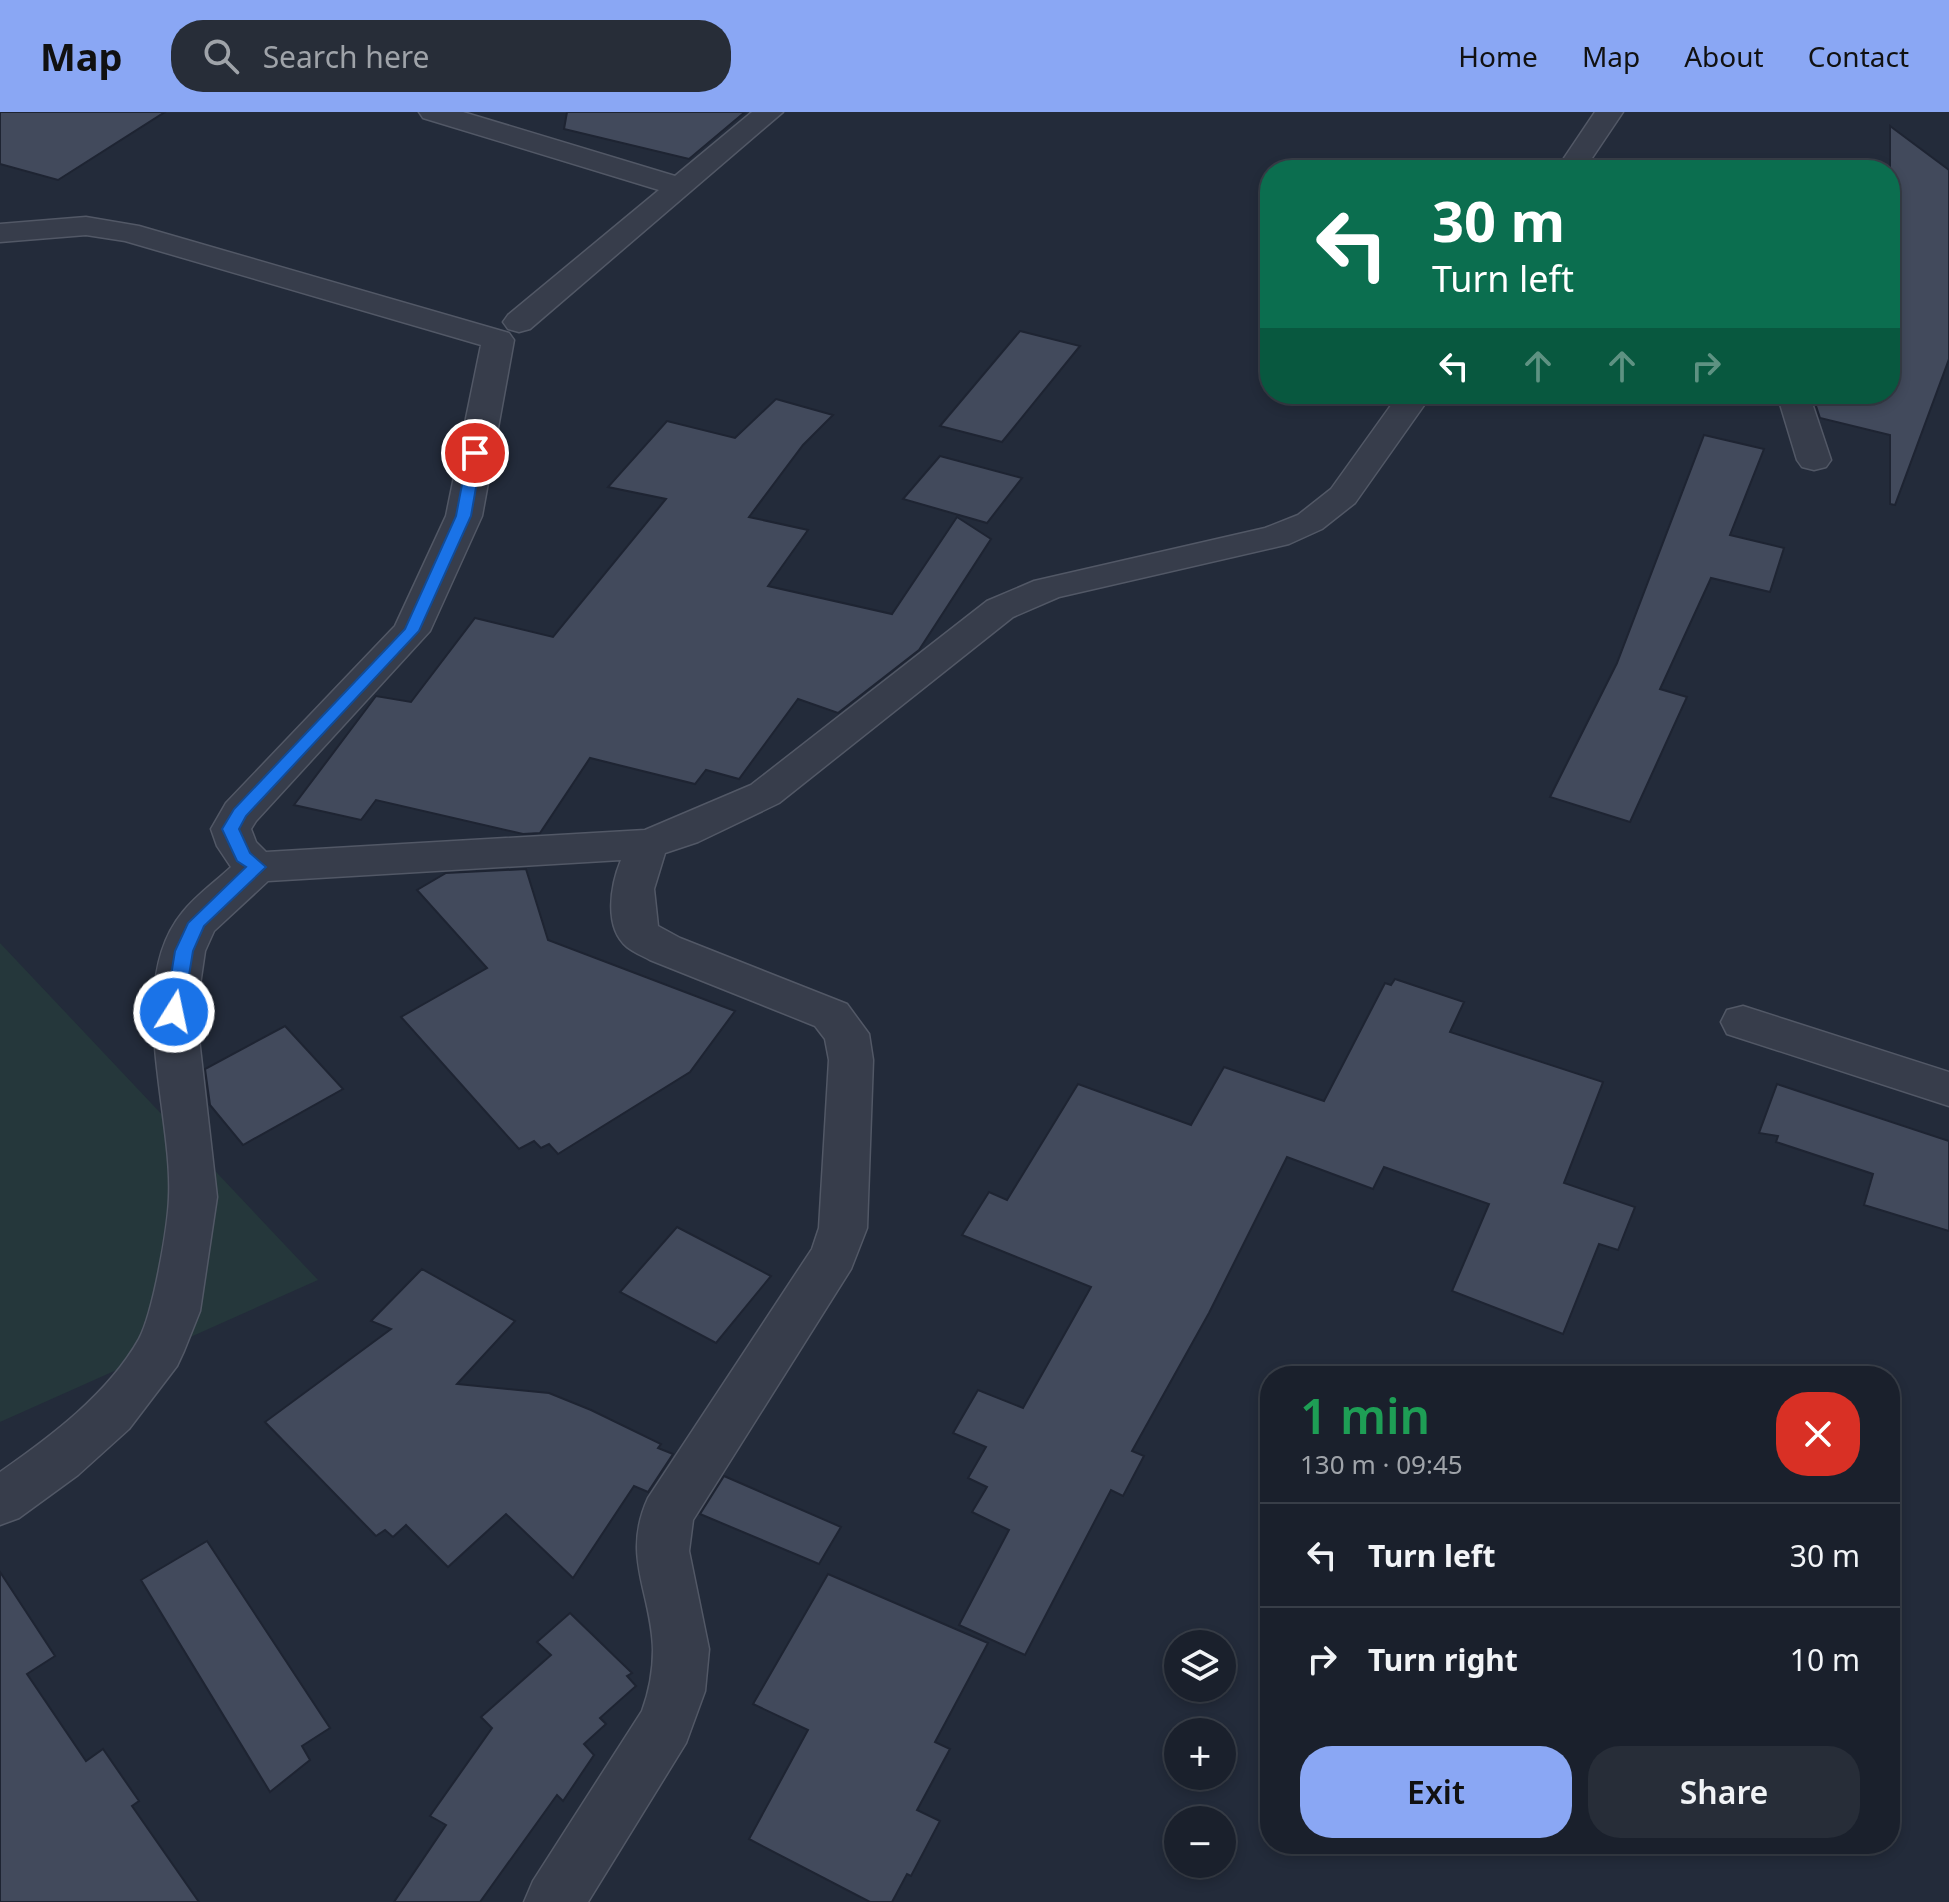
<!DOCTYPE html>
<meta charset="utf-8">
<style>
:root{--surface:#1a202c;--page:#272d38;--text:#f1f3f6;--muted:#9fa3a9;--line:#383e48;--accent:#8aa7f4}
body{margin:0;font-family:"Noto Sans",sans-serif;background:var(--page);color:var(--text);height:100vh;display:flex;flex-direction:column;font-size:30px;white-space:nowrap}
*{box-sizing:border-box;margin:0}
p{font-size:26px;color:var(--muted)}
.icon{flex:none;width:44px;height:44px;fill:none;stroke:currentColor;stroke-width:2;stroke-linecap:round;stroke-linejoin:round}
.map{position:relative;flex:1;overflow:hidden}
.details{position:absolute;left:1260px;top:1254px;width:640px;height:488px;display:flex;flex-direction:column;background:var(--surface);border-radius:32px;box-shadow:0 4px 12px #0003,0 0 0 2px var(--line)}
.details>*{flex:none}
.top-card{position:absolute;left:1260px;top:48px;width:640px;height:244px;border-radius:32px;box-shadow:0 4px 12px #0003,0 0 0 2px var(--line);background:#0b6e4f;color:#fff;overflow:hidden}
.tools{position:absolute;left:1164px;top:1518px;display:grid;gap:16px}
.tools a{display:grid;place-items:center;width:72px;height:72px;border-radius:50%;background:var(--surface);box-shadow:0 4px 12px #0003,0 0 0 2px var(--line);font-size:40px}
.pin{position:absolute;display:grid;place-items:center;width:68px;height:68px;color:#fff;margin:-34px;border:4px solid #fff;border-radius:50%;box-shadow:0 2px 8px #0007}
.me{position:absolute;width:88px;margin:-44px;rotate:10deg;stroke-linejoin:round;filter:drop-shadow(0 0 6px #0008)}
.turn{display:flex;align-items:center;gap:28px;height:168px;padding:0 40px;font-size:36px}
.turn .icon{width:104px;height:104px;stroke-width:2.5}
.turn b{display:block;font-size:56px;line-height:68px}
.lanes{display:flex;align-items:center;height:76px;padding:0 40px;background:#0003;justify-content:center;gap:40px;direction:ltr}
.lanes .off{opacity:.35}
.round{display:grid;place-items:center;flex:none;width:84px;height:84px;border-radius:32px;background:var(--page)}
.headline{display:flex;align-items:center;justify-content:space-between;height:136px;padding:0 40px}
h1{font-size:48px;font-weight:600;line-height:60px;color:#1e9e55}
.cta{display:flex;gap:16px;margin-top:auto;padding:16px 40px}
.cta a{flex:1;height:92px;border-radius:32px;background:var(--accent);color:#111;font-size:32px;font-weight:600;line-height:92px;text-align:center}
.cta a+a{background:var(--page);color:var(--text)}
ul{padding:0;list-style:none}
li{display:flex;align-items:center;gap:24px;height:104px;padding:0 40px;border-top:2px solid var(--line)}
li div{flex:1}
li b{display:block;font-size:30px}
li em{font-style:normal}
header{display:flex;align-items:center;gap:48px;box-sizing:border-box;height:112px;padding:0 40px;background:var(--accent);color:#111}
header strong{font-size:38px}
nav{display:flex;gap:44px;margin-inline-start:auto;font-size:28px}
.search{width:560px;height:72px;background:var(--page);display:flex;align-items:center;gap:20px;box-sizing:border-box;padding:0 28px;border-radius:32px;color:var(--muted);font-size:30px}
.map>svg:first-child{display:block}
.green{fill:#25373b}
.building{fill:#424a5c;stroke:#1e2432;stroke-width:2}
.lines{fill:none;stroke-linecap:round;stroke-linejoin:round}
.street-casing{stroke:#525866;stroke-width:3}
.street{fill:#373d4b;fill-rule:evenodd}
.route{fill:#1a73e8;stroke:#114b97;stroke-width:2}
</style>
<header>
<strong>Map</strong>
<div class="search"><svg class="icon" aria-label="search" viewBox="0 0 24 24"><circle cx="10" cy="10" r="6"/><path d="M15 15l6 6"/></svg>Search here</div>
<nav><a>Home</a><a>Map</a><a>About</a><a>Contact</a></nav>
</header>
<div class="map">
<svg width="1949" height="1790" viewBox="0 0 1949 1790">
<rect width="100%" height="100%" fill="#232b3a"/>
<!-- green -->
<path class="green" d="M0,831L318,1168L0,1310Z"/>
<!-- building -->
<g class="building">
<path d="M0,0H165L58,68L0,52Z"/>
<path d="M567,0H745L689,47L564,17Z"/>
<path d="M1890,14L1949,58V247L1895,393L1890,392V323L1820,306L1812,282H1890Z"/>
<path d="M1020,219L1080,234L1002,330L940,314Z"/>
<path d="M776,287L833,303L803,333L749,405L808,418L768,474L892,502L957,405L991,427L919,538L838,601L798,587L739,667L706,658L695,672L590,646L540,721L523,722L376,688L361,708L294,693L376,584L411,590L475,506L553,525L666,387L608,375L667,309L735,326Z"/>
<path d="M1704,323L1764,337L1730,423L1784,436L1770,480L1711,466L1660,577L1687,585L1630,710L1550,685L1617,551Z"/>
<path d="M940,344L1022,366L987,411L903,387Z"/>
<path d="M526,757L548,828L735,899L690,960L558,1042L549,1032L541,1036L534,1029L519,1037L401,905L487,856L417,778L446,761Z"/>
<path d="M1395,867L1464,890L1450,920L1603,970L1564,1071L1635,1095L1618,1138L1599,1132L1563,1222L1452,1179L1489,1092L1384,1055L1373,1077L1287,1045L1209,1201L1132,1339L1144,1344L1123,1384L1111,1378L1025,1543L959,1513L1009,1418L972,1400L987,1375L968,1366L986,1335L953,1321L978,1278L1023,1296L1091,1175L962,1123L989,1080L1007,1088L1078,972L1191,1013L1224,955L1324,989L1385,871L1391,873Z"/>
<path d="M285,914L343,977L243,1033L210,993L205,957Z"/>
<path d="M1777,972L1949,1029V1119L1864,1093L1873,1062L1776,1030L1778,1024L1759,1021Z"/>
<path d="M677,1115L771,1164L716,1231L620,1180Z"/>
<path d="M422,1157L515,1209L457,1272L549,1281L591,1298L661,1332L658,1336L673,1342L648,1380L634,1374L573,1466L506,1402L448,1455L406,1413L393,1425L385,1418L376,1424L265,1310L391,1217L371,1209Z"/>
<path d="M724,1364L841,1415L819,1452L700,1402Z"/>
<path d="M207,1429L330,1616L302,1634L310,1648L270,1680L141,1468Z"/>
<path d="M0,1460L55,1544L27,1562L86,1649L103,1637L139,1689L132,1694L199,1790H0Z"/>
<path d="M828,1462L988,1531L935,1630L950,1637L917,1698L940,1709L911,1764L907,1762L892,1790H870L749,1727L808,1618L753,1592Z"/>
<path d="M570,1501L632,1561L627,1564L636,1574L600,1606L606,1612L584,1632L594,1643L563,1689L557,1683L480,1790H394L446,1713L430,1704L492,1616L481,1605L551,1543L537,1530Z"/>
</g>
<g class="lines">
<defs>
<g id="street">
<path d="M419,0H463L675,64L752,0H783L530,217L519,220L508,217L503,210L508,203L659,78L423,6Z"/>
<path d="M1595,0H1623L1584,58H1556Z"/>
<path d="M86,105L139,114L509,221L514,228L482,404L430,519L256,709L251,717L256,730L266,740L645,718L751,673L987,489L1034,469L1265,416L1298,403L1331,377L1399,282H1432L1355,391L1322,417L1289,432L1059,485L1013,505L779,691L698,730L665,741L654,777L658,814L680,826L847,892L869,922L873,948L867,1116L851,1157L693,1408L689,1439L709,1537L705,1579L686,1631L588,1790H524L533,1769L642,1599C649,1580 653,1559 653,1538C652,1481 621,1445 648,1386L812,1137L819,1116L829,948L825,927L815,914L650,848C643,844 633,840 627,835C603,815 611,772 621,748L268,769L214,819L205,839L196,900L217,1085L200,1199L184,1239L177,1254L129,1317L78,1363L19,1406L0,1413V1360C50,1325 108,1282 139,1227C153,1201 168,1116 169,1085C173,1002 124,872 182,801C195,784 215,770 231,755L217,734L211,717L226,691L395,514L446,404L481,233L125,129L86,123L0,130V112Z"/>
<path d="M1777,282H1809L1831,348L1826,355L1814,358L1802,355L1797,348Z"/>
<path d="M1743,894L1949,960V994L1727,922L1721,910L1727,898Z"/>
</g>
</defs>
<!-- street casing -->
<use href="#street" class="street-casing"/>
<!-- street -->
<use href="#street" class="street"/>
</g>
<!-- route -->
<path class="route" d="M475,337L482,341L471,404L419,519L246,704L239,717L250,741L266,755L204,814L193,839L183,900L180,905H167L165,900L175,839L188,811L246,755L237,749L222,717L234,697L405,517L456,404L468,341Z"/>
</svg>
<div class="tools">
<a><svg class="icon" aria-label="layers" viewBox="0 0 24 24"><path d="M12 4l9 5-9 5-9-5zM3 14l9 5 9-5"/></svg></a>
<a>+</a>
<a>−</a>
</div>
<div class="pin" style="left:475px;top:341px;background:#d93025"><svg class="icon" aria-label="arrive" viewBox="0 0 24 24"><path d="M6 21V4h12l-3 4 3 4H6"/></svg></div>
<svg class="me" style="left:174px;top:900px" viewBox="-20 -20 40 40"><circle r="17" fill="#1a73e8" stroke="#fff" stroke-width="3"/><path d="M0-11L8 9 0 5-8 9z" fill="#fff"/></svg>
<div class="top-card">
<div class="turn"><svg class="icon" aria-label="left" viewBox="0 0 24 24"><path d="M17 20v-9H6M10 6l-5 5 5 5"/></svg><div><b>30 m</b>Turn left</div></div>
<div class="lanes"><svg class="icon" aria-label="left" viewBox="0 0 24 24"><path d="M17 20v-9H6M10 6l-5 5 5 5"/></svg><svg class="icon off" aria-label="ahead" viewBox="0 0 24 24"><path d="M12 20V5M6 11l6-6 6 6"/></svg><svg class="icon off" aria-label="ahead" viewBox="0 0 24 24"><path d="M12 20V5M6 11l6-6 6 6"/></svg><svg class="icon off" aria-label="right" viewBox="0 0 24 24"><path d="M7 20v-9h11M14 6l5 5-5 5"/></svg></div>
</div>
<section class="details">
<div class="headline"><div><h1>1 min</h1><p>130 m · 09:45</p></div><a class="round" style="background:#d93025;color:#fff"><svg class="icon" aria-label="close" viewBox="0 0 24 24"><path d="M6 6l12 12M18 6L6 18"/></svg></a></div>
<ul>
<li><svg class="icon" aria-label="left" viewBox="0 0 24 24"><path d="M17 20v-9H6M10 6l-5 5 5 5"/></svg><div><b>Turn left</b></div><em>30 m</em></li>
<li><svg class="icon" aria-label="right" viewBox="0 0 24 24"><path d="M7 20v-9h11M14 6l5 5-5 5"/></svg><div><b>Turn right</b></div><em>10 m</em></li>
</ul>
<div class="cta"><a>Exit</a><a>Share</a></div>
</section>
</div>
